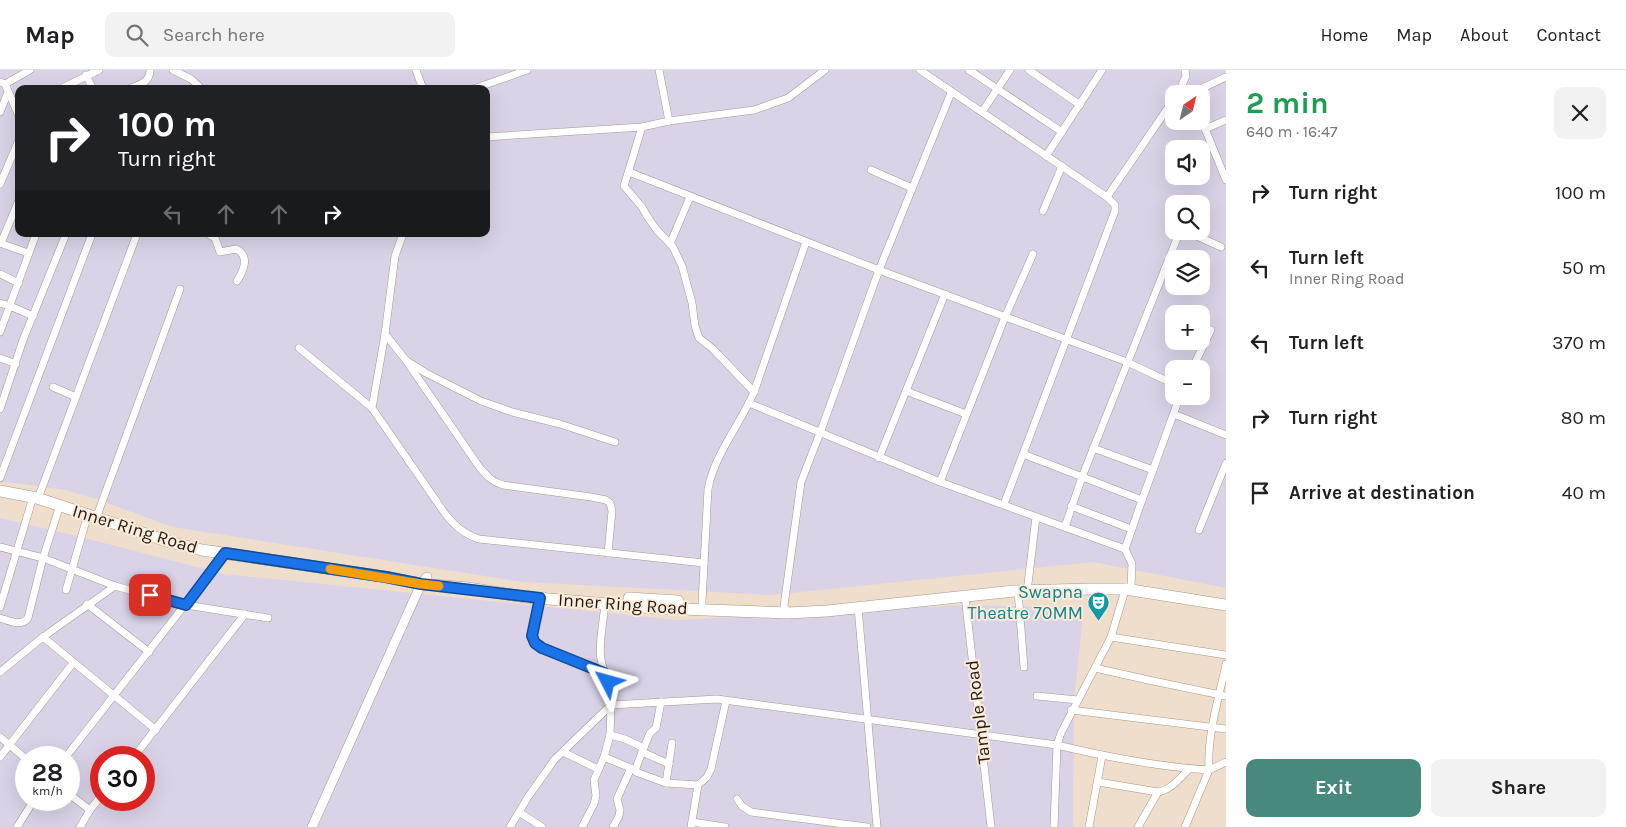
<!DOCTYPE html>
<meta charset="utf-8">
<style>
:root{--surface:#fff;--page:#f2f2f2;--text:#202124;--muted:#757577;--line:#e0e0e0;--accent:#478a7d}
body{margin:0;font-family:Karla,sans-serif;background:var(--page);color:var(--text);height:100vh;display:flex;flex-direction:column;font-size:19px;white-space:nowrap}
*{box-sizing:border-box;margin:0}
p{font-size:16px;color:var(--muted)}
.icon{flex:none;width:28px;height:28px;fill:none;stroke:currentColor;stroke-width:2;stroke-linecap:round;stroke-linejoin:round}
.map{position:relative;flex:1;overflow:hidden}
.drawer{display:flex;flex-direction:column;background:var(--surface);width:400px}
.drawer>*{flex:none}
.banner{position:absolute;left:15px;top:15px;width:475px;height:152px;border-radius:10px;box-shadow:0 5px 20px #0002;background:#202124;color:#fff;overflow:hidden}
.needle{width:32px;rotate:35deg}
.tools{position:absolute;left:1165px;top:15px;display:grid;gap:10px}
.tools a{display:grid;place-items:center;width:45px;height:45px;border-radius:10px;background:var(--surface);box-shadow:0 5px 20px #0002;font-size:25px}
.speed{position:absolute;left:15px;top:676px;display:flex;gap:10px;font-size:25px;font-weight:700;text-align:center}
.speed>*{display:grid;place-content:center;width:65px;height:65px;border-radius:50%;background:var(--surface);box-shadow:0 5px 20px #0002;line-height:1}
.speed small{font-size:12px;font-weight:400}
.speed .limit{border:8px solid #d22;background:#fff;color:#111}
.pin{position:absolute;display:grid;place-items:center;width:42px;height:42px;color:#fff;margin:-21px;border-radius:10px;box-shadow:0 2px 8px #0006}
.me{position:absolute;width:55px;margin:-28px;rotate:309deg;stroke-linejoin:round;filter:drop-shadow(0 0 4px #0008)}
.turn{display:flex;align-items:center;gap:18px;height:105px;padding:0 20px;font-size:22px}
.turn .icon{width:65px;height:65px;stroke-width:2.5}
.turn b{display:block;font-size:35px;line-height:42px}
.lanes{display:flex;align-items:center;height:48px;padding:0 20px;background:#0003;justify-content:center;gap:25px;direction:ltr}
.lanes .off{opacity:.35}
.round{display:grid;place-items:center;flex:none;width:52px;height:52px;border-radius:10px;background:var(--page)}
.head{display:flex;align-items:center;justify-content:space-between;height:85px;padding:0 20px}
h1{font-size:30px;font-weight:700;line-height:38px;color:#1e9e55}
.action{display:flex;gap:10px;margin-top:auto;padding:10px 20px}
.action a{flex:1;height:58px;border-radius:10px;background:var(--accent);color:#fff;font-size:20px;font-weight:700;line-height:58px;text-align:center}
.action a+a{background:var(--page);color:var(--text)}
ul{padding:0;list-style:none}
li{display:flex;align-items:center;gap:15px;height:75px;padding:0 20px}
li div{flex:1}
li b{display:block;font-size:19px}
li em{font-style:normal}
header{display:flex;align-items:center;gap:30px;box-sizing:border-box;height:70px;padding:0 25px;background:var(--surface);border-bottom:1px solid var(--line)}
header strong{font-size:24px}
nav{display:flex;gap:28px;margin-inline-start:auto;font-size:18px}
.search{width:350px;height:45px;background:var(--page);display:flex;align-items:center;gap:12px;box-sizing:border-box;padding:0 18px;border-radius:10px;color:var(--muted);font-size:19px}
main{display:flex;flex:1;min-height:0}
.map>svg:first-child{display:block}
.industrial{fill:#dad3e8;fill-rule:evenodd}
.lines{fill:none;stroke-linecap:round;stroke-linejoin:round}
.minor-casing{stroke:#a79786;stroke-width:8}
.tertiary-casing{stroke:#a79786;stroke-width:10}
.primary-casing{stroke:#a79786;stroke-width:12}
.minor{stroke:#fff;stroke-width:7}
.tertiary{stroke:#fff;stroke-width:9}
.primary{stroke:#fff;stroke-width:11}
.route-casing{stroke:#114b97;stroke-width:12}
.route{stroke:#1a73e8;stroke-width:9}
.slow{stroke:#f59e0b;stroke-width:9}
.labels{text-anchor:middle;stroke-width:4;stroke-linejoin:round;paint-order:stroke}
.street-label{font-size:18px;fill:#211b15;stroke:#fcebd9}
.culture-label{font-size:18px;fill:#0d838f;stroke:#fcebd9;text-anchor:end}
</style>
<header>
<strong>Map</strong>
<div class="search"><svg class="icon" aria-label="search" viewBox="0 0 24 24"><circle cx="10" cy="10" r="6"/><path d="M15 15l6 6"/></svg>Search here</div>
<nav><a>Home</a><a>Map</a><a>About</a><a>Contact</a></nav>
</header>
<main>
<div class="map">
<svg width="1226" height="757" viewBox="0 0 1226 757">
<rect width="100%" height="100%" fill="#efdecc"/>
<!-- industrial -->
<g class="industrial">
<path d="M0,0H1226V518L1093,492L772,525L523,512L173,457L93,428L65,420L0,411ZM19,19H486V164H19ZM1174,24H1201V51H1174ZM1174,79H1201V106H1174ZM1174,134H1201V161H1174ZM1174,189H1201V216H1174ZM1174,244H1201V271H1174ZM1174,299H1201V326H1174Z"/>
<path d="M0,448L77,466L224,504L677,550L965,535L1084,538L1074,630L1073,757H0ZM26,688H69V730H26ZM101,688H144V730H101Z"/>
</g>
<g class="lines">
<defs>
<g id="minor">
<path d="M173,0L191,9L202,19"/>
<path d="M416,0L423,19"/>
<path d="M659,0L669,51"/>
<path d="M920,0L1107,127L1115,135V141L1004,434"/>
<path d="M969,0L1062,62"/>
<path d="M1029,0L1080,35"/>
<path d="M86,5L93,19"/>
<path d="M0,12L5,14L19,46"/>
<path d="M5,14L30,0"/>
<path d="M60,19L99,0"/>
<path d="M129,19C139,14 150,13 150,0"/>
<path d="M473,19L527,0"/>
<path d="M1192,23L1226,7"/>
<path d="M1178,24L1186,6L1185,0"/>
<path d="M0,42L8,22"/>
<path d="M982,42L1010,0"/>
<path d="M1201,49L1226,110"/>
<path d="M642,57L624,116L642,137L647,146L656,159L673,177L682,196L692,233L695,256L699,268L713,279L754,322"/>
<path d="M1205,59L1226,50"/>
<path d="M486,67L642,57L669,51L754,40L788,28L825,0"/>
<path d="M1046,86L1102,0"/>
<path d="M871,100L912,118"/>
<path d="M629,102L879,200L1127,292L1174,314"/>
<path d="M0,114L19,70"/>
<path d="M1107,127L1174,29"/>
<path d="M1043,141L1062,96"/>
<path d="M1186,161L1221,177"/>
<path d="M208,164L215,168L220,182L236,179C250,186 244,200 237,211"/>
<path d="M0,173L28,183"/>
<path d="M1,173L19,130"/>
<path d="M670,174L690,127"/>
<path d="M0,204L19,213"/>
<path d="M0,233L10,236L33,246"/>
<path d="M0,262L36,164"/>
<path d="M385,264L405,289L480,398C487,406 492,412 503,415L591,427L606,430L610,433L612,441L608,483"/>
<path d="M299,278L372,338L446,445C456,457 464,464 479,469L704,493"/>
<path d="M0,288L16,294"/>
<path d="M407,291L426,303L481,331L512,342L560,354L615,372"/>
<path d="M1192,299L1211,260"/>
<path d="M53,317L76,327"/>
<path d="M906,321L966,344"/>
<path d="M749,333L940,412L1125,479"/>
<path d="M372,338L385,264L395,186L403,164"/>
<path d="M0,339L23,270L66,164"/>
<path d="M1174,344L1226,365"/>
<path d="M1093,378L1153,400"/>
<path d="M1023,384L1142,430"/>
<path d="M879,388L945,224"/>
<path d="M0,408L92,164"/>
<path d="M940,412L1005,247L1033,184"/>
<path d="M40,423L137,164"/>
<path d="M1071,436L1131,459"/>
<path d="M98,443L180,219"/>
<path d="M1065,457L1082,407L1180,161"/>
<path d="M1199,460L1226,393"/>
<path d="M0,477L43,488L115,516L186,535L268,548"/>
<path d="M1028,514L1036,447"/>
<path d="M1131,515L1132,494L1125,479L1142,430L1180,326"/>
<path d="M66,520L88,444"/>
<path d="M1018,521L1024,597"/>
<path d="M965,526L981,666V678L984,695L991,757"/>
<path d="M540,528L532,566L535,573L541,578L604,603"/>
<path d="M702,532L708,419C715,383 740,355 754,322L806,172"/>
<path d="M87,534L149,582"/>
<path d="M0,537L33,427"/>
<path d="M858,537L877,757"/>
<path d="M787,543L784,536L801,412L820,363L879,200L951,23"/>
<path d="M0,548C10,551 21,557 28,548L43,488L60,435"/>
<path d="M43,567L156,660"/>
<path d="M1111,567L1226,585"/>
<path d="M1095,598L1153,611L1226,626"/>
<path d="M0,602L43,567L115,516"/>
<path d="M1037,626L1078,630"/>
<path d="M661,632L656,658L650,663L642,682L636,698V702L666,713L672,673"/>
<path d="M1071,640L1226,659"/>
<path d="M610,665L625,669L644,678"/>
<path d="M0,667L26,689"/>
<path d="M563,682L598,699"/>
<path d="M642,682L669,694"/>
<path d="M0,687L73,593"/>
<path d="M604,687L633,699"/>
<path d="M65,688L227,481"/>
<path d="M133,688L245,544"/>
<path d="M1098,712L1158,722"/>
<path d="M666,713L698,715L707,707L711,699L726,631"/>
<path d="M69,724L90,740"/>
<path d="M737,729L742,736L751,742L867,757"/>
<path d="M519,742L542,757"/>
<path d="M692,752L725,757"/>
<path d="M17,757L34,730"/>
<path d="M80,757L90,740L101,726"/>
<path d="M510,757L528,727L555,689L611,635C612,617 604,607 601,589C598,575 604,549 605,533"/>
<path d="M582,757L594,734L596,726L594,710L604,687L610,665L611,635L717,629L1057,675C1107,687 1158,697 1209,700C1207,664 1219,628 1226,594"/>
<path d="M613,757L619,746L620,740L617,729L631,698"/>
<path d="M691,757L698,715"/>
<path d="M1054,757L1057,675L1061,663L1111,567L1126,517"/>
<path d="M1089,757L1102,686"/>
<path d="M1138,757L1158,722C1171,720 1180,708 1189,699"/>
<path d="M1185,757L1209,700L1226,692"/>
</g>
<path id="tertiary" d="M312,757L421,514L427,507"/>
<g id="primary">
<path d="M0,421L37,428L170,472L202,480L386,507L421,514L468,518L525,527L655,538L787,543L827,541L1014,521L1091,519H1125L1226,535"/>
<path d="M629,528L678,531"/>
</g>
</defs>
<!-- minor casing -->
<use href="#minor" class="minor-casing"/>
<!-- tertiary casing -->
<use href="#tertiary" class="tertiary-casing"/>
<!-- primary casing -->
<use href="#primary" class="primary-casing"/>
<!-- minor -->
<use href="#minor" class="minor"/>
<!-- tertiary -->
<use href="#tertiary" class="tertiary"/>
<!-- primary -->
<use href="#primary" class="primary"/>
</g>
<g class="lines">
<defs>
<path id="route" d="M150,525L186,535L225,483L386,507L421,514L540,528L532,566L535,573L542,578L604,603L608,612"/>
</defs>
<!-- route casing -->
<use href="#route" class="route-casing"/>
<!-- route -->
<use href="#route" class="route"/>
<!-- slow -->
<path class="slow" d="M330,499L421,514L439,516"/>
</g>
<!-- icons -->
<defs>
<symbol id="theatre-pin" viewBox="-11 -11 22 30"><path d="M0 17L-7.5 6A9.5 9.5 0 1 1 7.5 6Z" fill="#0f9aa8" stroke="#fcebd9"/><path d="M-5-5.5Q0-4 5-5.5V0Q5 5 0 6Q-5 5-5 0ZM-3.3-2.5H-1v1.5H-3.3ZM1-2.5H3.3v1.5H1ZM-2.8 1Q0 5.5 2.8 1Z" fill="#fff"/></symbol>
</defs>
<g fill-rule="evenodd">
<use href="#theatre-pin" x="1086" y="520" width="25" height="34"/>
</g>
<g class="labels">
<!-- street labels -->
<g class="street-label">
<text transform="translate(135 459) rotate(17)" y="6">Inner Ring Road</text>
<text transform="translate(623 534) rotate(4)" y="6">Inner Ring Road</text>
<text transform="translate(978 642) rotate(-97)" y="6">Tample Road</text>
</g>
<!-- culture labels -->
<g class="culture-label">
<text x="1083" y="528">Swapna<tspan x="1083" dy="21">Theatre 70MM</tspan></text>
</g>
</g>
</svg>
<div class="tools">
<a><svg class="needle" viewBox="-14 -14 28 28"><path d="M0-13l5 13h-10z" fill="#e53935"/><path d="M0 13l5-13h-10z" fill="#757577"/></svg></a>
<a><svg class="icon" aria-label="sound" viewBox="0 0 24 24"><path d="M4 9h4l5-4v14l-5-4H4zM17 9q2 3 0 6"/></svg></a>
<a><svg class="icon" aria-label="search" viewBox="0 0 24 24"><circle cx="10" cy="10" r="6"/><path d="M15 15l6 6"/></svg></a>
<a><svg class="icon" aria-label="layers" viewBox="0 0 24 24"><path d="M12 4l9 5-9 5-9-5zM3 14l9 5 9-5"/></svg></a>
<a>+</a>
<a>−</a>
</div>
<div class="speed"><div>28<small>km/h</small></div><div class="limit">30</div></div>
<div class="pin" style="left:150px;top:525px;background:#d93025"><svg class="icon" aria-label="arrive" viewBox="0 0 24 24"><path d="M6 21V4h12l-3 4 3 4H6"/></svg></div>
<svg class="me" style="left:608px;top:612px" viewBox="-20 -20 40 40"><path d="M0-17L14 15 0 8-14 15z" fill="#1a73e8" stroke="#fff" stroke-width="4"/></svg>
<div class="banner">
<div class="turn"><svg class="icon" aria-label="right" viewBox="0 0 24 24"><path d="M7 20v-9h11M14 6l5 5-5 5"/></svg><div><b>100 m</b>Turn right</div></div>
<div class="lanes"><svg class="icon off" aria-label="left" viewBox="0 0 24 24"><path d="M17 20v-9H6M10 6l-5 5 5 5"/></svg><svg class="icon off" aria-label="ahead" viewBox="0 0 24 24"><path d="M12 20V5M6 11l6-6 6 6"/></svg><svg class="icon off" aria-label="ahead" viewBox="0 0 24 24"><path d="M12 20V5M6 11l6-6 6 6"/></svg><svg class="icon" aria-label="right" viewBox="0 0 24 24"><path d="M7 20v-9h11M14 6l5 5-5 5"/></svg></div>
</div>
</div>
<section class="drawer">
<div class="head"><div><h1>2 min</h1><p>640 m · 16:47</p></div><a class="round"><svg class="icon" aria-label="close" viewBox="0 0 24 24"><path d="M6 6l12 12M18 6L6 18"/></svg></a></div>
<ul>
<li><svg class="icon" aria-label="right" viewBox="0 0 24 24"><path d="M7 20v-9h11M14 6l5 5-5 5"/></svg><div><b>Turn right</b></div><em>100 m</em></li>
<li><svg class="icon" aria-label="left" viewBox="0 0 24 24"><path d="M17 20v-9H6M10 6l-5 5 5 5"/></svg><div><b>Turn left</b><p>Inner Ring Road</p></div><em>50 m</em></li>
<li><svg class="icon" aria-label="left" viewBox="0 0 24 24"><path d="M17 20v-9H6M10 6l-5 5 5 5"/></svg><div><b>Turn left</b></div><em>370 m</em></li>
<li><svg class="icon" aria-label="right" viewBox="0 0 24 24"><path d="M7 20v-9h11M14 6l5 5-5 5"/></svg><div><b>Turn right</b></div><em>80 m</em></li>
<li><svg class="icon" aria-label="arrive" viewBox="0 0 24 24"><path d="M6 21V4h12l-3 4 3 4H6"/></svg><div><b>Arrive at destination</b></div><em>40 m</em></li>
</ul>
<div class="action"><a>Exit</a><a>Share</a></div>
</section>
</main>
